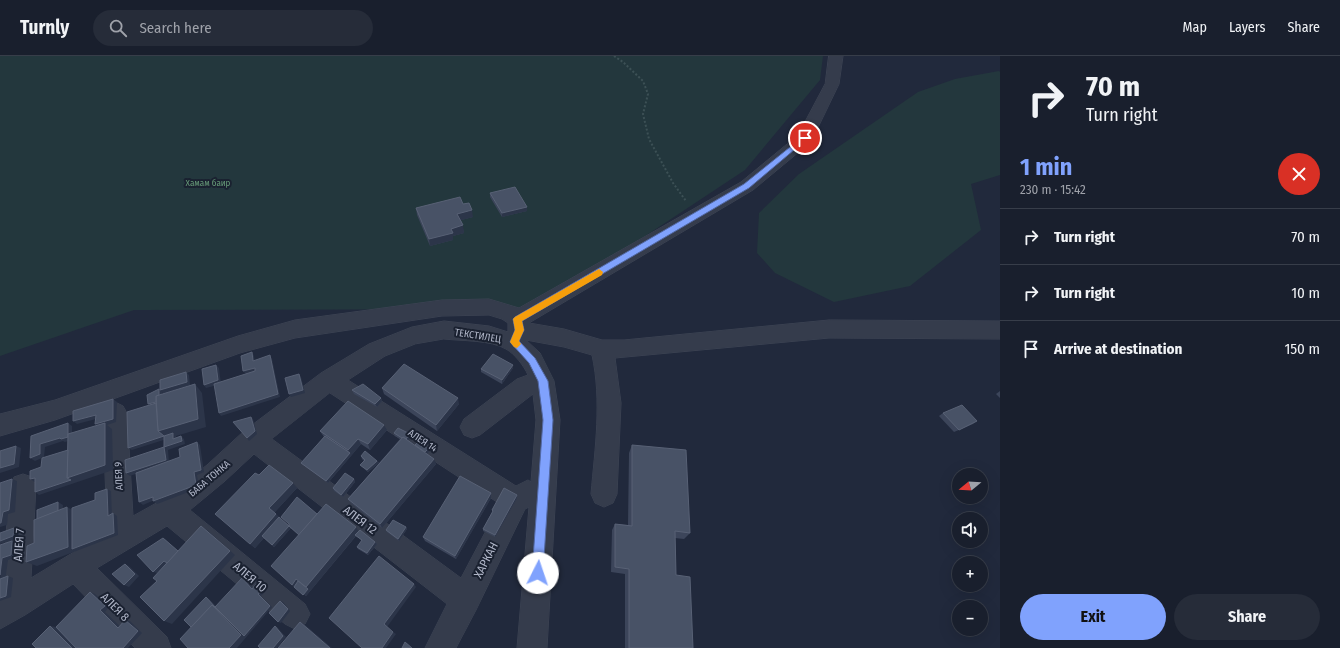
<!DOCTYPE html>
<meta charset="utf-8">
<style>
:root{--surface:#191f2d;--page:#262c39;--text:#f1f3f6;--muted:#9fa2aa;--line:#373d49;--accent:#80a2fd}
body{margin:0;font-family:"Fira Sans Condensed",sans-serif;background:var(--page);color:var(--text);height:100vh;display:flex;flex-direction:column;font-size:15px;white-space:nowrap}
*{box-sizing:border-box;margin:0}
p{font-size:13px;color:var(--muted)}
.icon{flex:none;width:22px;height:22px;fill:none;stroke:currentColor;stroke-width:2;stroke-linecap:round;stroke-linejoin:round}
.map{position:relative;flex:1;overflow:hidden}
.panel{display:flex;flex-direction:column;background:var(--surface);width:340px}
.panel>*{flex:none}
.banner{background:#191f2d;color:var(--text);overflow:hidden}
.needle{width:26px;rotate:252deg}
.fabs{position:absolute;left:952px;top:412px;display:grid;gap:8px}
.fabs a{display:grid;place-items:center;width:36px;height:36px;border-radius:50%;background:var(--surface);box-shadow:0 4px 16px #0002,0 0 0 1px var(--line);font-size:20px}
.pin{position:absolute;display:grid;place-items:center;width:34px;height:34px;color:#fff;margin:-17px;border:2px solid #fff;border-radius:50%;box-shadow:0 1px 4px #0007}
.me{position:absolute;width:44px;margin:-22px;rotate:4deg;stroke-linejoin:round;filter:drop-shadow(0 0 3px #0008)}
.turn{display:flex;align-items:center;gap:14px;height:84px;padding:0 20px;font-size:18px}
.turn .icon{width:52px;height:52px;stroke-width:2.5}
.turn b{display:block;font-size:28px;line-height:34px}
.round{display:grid;place-items:center;flex:none;width:42px;height:42px;border-radius:21px;background:var(--page)}
.head{display:flex;align-items:center;justify-content:space-between;height:68px;padding:0 20px}
h1{font-size:24px;font-weight:700;line-height:30px;color:var(--accent)}
.button{display:flex;gap:8px;margin-top:auto;padding:8px 20px}
.button a{flex:1;height:46px;border-radius:24px;background:var(--accent);color:#111;font-size:16px;font-weight:700;line-height:46px;text-align:center}
.button a+a{background:var(--page);color:var(--text)}
ul{padding:0;list-style:none}
li{display:flex;align-items:center;gap:12px;height:56px;padding:0 20px;border-top:1px solid var(--line)}
li div{flex:1}
li b{display:block;font-size:15px}
li em{font-style:normal}
header{display:flex;align-items:center;gap:24px;box-sizing:border-box;height:56px;padding:0 20px;background:var(--surface);border-bottom:1px solid var(--line)}
header strong{font-size:19px}
nav{display:flex;gap:22px;margin-inline-start:auto;font-size:14px}
.search{width:280px;height:36px;background:var(--page);display:flex;align-items:center;gap:10px;box-sizing:border-box;padding:0 14px;border-radius:22px;color:var(--muted);font-size:15px}
main{display:flex;flex:1;min-height:0}
.map>svg:first-child{display:block}
.green{fill:#23373d}
.lines{fill:none;stroke-linecap:round;stroke-linejoin:round}
.minor-casing{stroke:#3e4555;stroke-width:1}
.path{stroke:#3c5055;stroke-width:2;stroke-dasharray:2 2;stroke-linecap:butt}
.minor{fill:#353c4c;fill-rule:evenodd}
.wall{fill:#3c455a}
.shaded-wall{fill:#2c3549}
.building{fill:#485266;stroke:#586175}
.route{fill:#80a2fd;stroke:#5369a4}
.slow{fill:#f59e0b}
.labels{text-anchor:middle;stroke-width:4;stroke-linejoin:round;paint-order:stroke}
.far-park-label{font-size:9px;fill:#669a77;stroke:#1a2130}
.street-label{font-size:10px;fill:#b0b6c8;stroke:#1a2130}
.near-street-label{font-size:12px;fill:#b0b6c8;stroke:#1a2130}
</style>
<header>
<strong>Turnly</strong>
<div class="search"><svg class="icon" aria-label="search" viewBox="0 0 24 24"><circle cx="10" cy="10" r="6"/><path d="M15 15l6 6"/></svg>Search here</div>
<nav><a>Map</a><a>Layers</a><a>Share</a></nav>
</header>
<main>
<div class="map">
<svg width="1000" height="592" viewBox="0 0 1000 592">
<rect width="100%" height="100%" fill="#21293c"/>
<!-- green -->
<g class="green">
<path d="M0,0H823L820,24L745,114L535,253L134,254L0,300Z"/>
<path d="M999,15L1000,16V119L971,128L981,174L910,230L834,246L775,217L757,197L759,157L799,118L918,36L955,23Z"/>
</g>
<g class="lines">
<defs>
<path id="minor" d="M829,0H843L839,28L811,86L753,134L529,267L564,273L602,284H624L829,264L1000,265V283L829,282L615,302L621,347L617,438L613,447L604,451L595,447L591,438C595,392 602,345 592,299L564,291L526,284L540,297L554,325L560,364L547,592H517L529,451L525,453L476,554L456,592H425L447,548L254,398L225,425L190,454L305,548L310,558L305,568L295,573L285,568L167,470L97,512L167,581L171,592H135L73,528L25,559L0,573V541L1,540L10,430L14,421L23,418L32,421L36,430L31,522L107,476L103,357L107,350L115,346L123,350L127,357L133,460L160,445L207,409L244,375L321,317L369,288L412,271L444,265L489,270L508,276V267L502,263L489,259L442,260L295,282L240,297L55,364L0,380V358L55,344L238,280L295,264L442,244L489,243L519,252L741,126L798,79L825,28ZM444,283C462,285 491,284 506,293C515,298 524,310 528,319L517,323L464,363L460,371L464,379L472,382L480,379L533,338L536,364L531,426L528,424L516,430L348,324L385,300L415,288ZM330,337L500,448L461,522L272,383Z"/>
</defs>
<!-- minor casing -->
<use href="#minor" class="minor-casing"/>
<!-- path -->
<path class="path" d="M614,0L623,6L643,25L648,38L643,58L649,83L673,127L686,145"/>
<!-- minor -->
<use href="#minor" class="minor"/>
</g>
<!-- wall -->
<g class="wall">
<path d="M490,137L527,155L502,161L490,141Z"/>
<path d="M463,148L473,161L461,164L464,177L453,180V184L430,190L417,159L416,152Z"/>
<path d="M513,309V312L502,328L481,316V313Z"/>
<path d="M382,332L459,348L437,375L384,338Z"/>
<path d="M352,334L381,342L382,345L377,351L354,338Z"/>
<path d="M1000,335V342L996,338Z"/>
<path d="M943,357L977,365L973,368L954,376L939,360Z"/>
<path d="M387,374L370,394L361,388L328,427L303,409L301,407L324,381L320,375Z"/>
<path d="M394,377L410,378L411,381L408,384L415,389L429,396L427,398L436,408L382,472L351,447L348,443L400,383L395,380Z"/>
<path d="M632,389L690,477L684,483L675,482L676,519L693,592H625V518L611,516L612,474L615,468L628,469L629,397Z"/>
<path d="M361,400L377,405L379,407L368,416L362,411L360,409L364,405L362,403Z"/>
<path d="M259,419L297,432L274,457L289,470L317,458L359,475L375,486L377,488L368,499L358,493L357,491L362,485L356,480L306,540L292,529L299,479L291,472L274,491L264,482L255,492L250,488Z"/>
<path d="M354,423L355,426L343,441L334,435L333,432Z"/>
<path d="M517,439V442L495,481L483,475V473L492,456V454Z"/>
<path d="M491,442L456,503L425,485L423,481Z"/>
<path d="M406,471L407,473L399,485L387,476L386,474Z"/>
</g>
<!-- shaded-wall -->
<g class="shaded-wall">
<path d="M527,151V155L502,161V157Z"/>
<path d="M472,154L473,161L458,165L457,158Z"/>
<path d="M463,169L464,177L453,180V184L430,190L429,183L451,173Z"/>
<path d="M252,296L254,300L255,308L253,305Z"/>
<path d="M270,299L272,303L280,341L221,360L219,357Z"/>
<path d="M216,309L219,312L221,328L206,332L204,329Z"/>
<path d="M513,309V312L502,328V324Z"/>
<path d="M255,312L257,315L246,318L243,315Z"/>
<path d="M186,316L189,319L190,329L163,338L162,336V346L195,328L202,337L206,371L176,380L177,386L173,383V381L132,394L128,392L158,375L151,351L148,348L159,333L160,334Z"/>
<path d="M299,318L301,321L305,337L291,341L289,338Z"/>
<path d="M381,342L382,345L377,351L375,348Z"/>
<path d="M458,342L459,348L437,375L436,369Z"/>
<path d="M113,343L117,346L116,366L107,369L112,373L113,414L39,439L35,436L67,422L99,371L95,368Z"/>
<path d="M96,359L100,362L77,368L73,365Z"/>
<path d="M251,361L253,363L257,378L249,385L247,382Z"/>
<path d="M68,367L72,370V384L65,386L63,385L45,391L44,401L35,405L30,402L40,388Z"/>
<path d="M384,369L387,374L370,394L368,388Z"/>
<path d="M410,378L411,381L406,387L405,384Z"/>
<path d="M181,380L184,383L185,388L168,394L169,406L130,420L126,417L164,391Z"/>
<path d="M358,383L361,388L351,400L348,394Z"/>
<path d="M197,386L200,389L204,416L197,419L199,432L157,448L153,445L194,416Z"/>
<path d="M16,390L21,392L19,411L0,417V412Z"/>
<path d="M428,393L429,396L425,400L424,397Z"/>
<path d="M350,397L351,400L328,427L326,425Z"/>
<path d="M434,403L436,408L382,472L380,468Z"/>
<path d="M377,405L379,407L368,416L367,414Z"/>
<path d="M35,422L40,424L35,426L30,423Z"/>
<path d="M12,423L17,425L15,456L8,458L7,469L0,471V467Z"/>
<path d="M354,423L355,426L343,441L341,439Z"/>
<path d="M293,427L297,432L274,457L269,452Z"/>
<path d="M107,433L111,435L112,462L108,460Z"/>
<path d="M491,437V442L456,503L455,500Z"/>
<path d="M517,439V442L495,481V479Z"/>
<path d="M153,441L157,443L143,449L139,446Z"/>
<path d="M58,446L63,449L62,461L58,459Z"/>
<path d="M67,451L76,456L77,491L113,457L117,460L118,479L37,510L26,506Z"/>
<path d="M276,458L281,463L255,492L250,488Z"/>
<path d="M201,470L207,474L235,499L172,568L164,565Z"/>
<path d="M289,470L291,472L274,491L272,489Z"/>
<path d="M356,471L359,476L306,540L292,529L296,523Z"/>
<path d="M406,471L407,473L399,485L398,483Z"/>
<path d="M14,472L19,474V482L0,488V485Z"/>
<path d="M163,482L166,484L184,500L174,512Z"/>
<path d="M12,485L17,487L16,501L8,504L5,525L0,523L2,502Z"/>
<path d="M375,486L377,488L368,499L367,497Z"/>
<path d="M164,505L168,506L157,517L153,516Z"/>
<path d="M125,508L129,510L139,520L129,531L124,529Z"/>
<path d="M8,520L13,522L11,541L0,545V542Z"/>
<path d="M242,522L245,524L255,534L252,533Z"/>
<path d="M256,528L266,535L261,540L272,551L237,592H229L197,575L206,541L209,543L244,579L258,538Z"/>
<path d="M414,528L416,531L387,571L384,568Z"/>
<path d="M90,536L95,538L109,551L105,556L123,573L118,572L100,554Z"/>
<path d="M280,545L283,546L290,555L281,567L278,566Z"/>
<path d="M125,564L130,565L142,577L128,592H123Z"/>
<path d="M300,566L304,568L332,592H330Z"/>
<path d="M50,570L61,572L80,592H72Z"/>
<path d="M275,570L277,571L286,581L277,592H273Z"/>
<path d="M393,576L396,578L386,592H382Z"/>
</g>
<!-- building -->
<g class="building">
<path d="M515,131L527,151L502,157L490,137Z"/>
<path d="M460,141L463,148L469,147L472,154L457,158L463,169L451,173L453,177L429,183L416,152Z"/>
<path d="M252,296L253,305L270,299L278,338L219,357L214,328L255,315V312L243,315L241,300Z"/>
<path d="M493,298L513,309L502,324L481,313Z"/>
<path d="M404,308L458,342L436,369L382,332Z"/>
<path d="M216,309L218,324L204,329L202,313Z"/>
<path d="M186,316L187,326L160,334V324Z"/>
<path d="M299,318L303,334L289,338L285,322Z"/>
<path d="M195,328L198,363L158,375L156,340Z"/>
<path d="M363,328L381,342L375,348L352,334Z"/>
<path d="M159,333V339L156,340V346L148,348L147,339Z"/>
<path d="M113,343V363L95,368L96,359L73,365V355Z"/>
<path d="M348,345L384,369L368,388L358,383L348,394L320,375Z"/>
<path d="M156,347L158,375L164,380L128,392L127,356Z"/>
<path d="M962,349L977,365L959,374L943,357Z"/>
<path d="M251,361L255,375L247,382L233,366Z"/>
<path d="M68,367V381L61,383L60,382L40,388V398L30,402L31,380Z"/>
<path d="M105,367V409L67,422L68,378Z"/>
<path d="M398,372L410,378L406,383L403,381L402,382L394,377Z"/>
<path d="M173,377V383L181,380L182,385L164,391V380Z"/>
<path d="M325,380L350,397L326,425L301,407Z"/>
<path d="M403,381L434,403L380,468L348,443Z"/>
<path d="M197,386L201,414L194,416L196,429L153,445V441L139,446L136,417L180,401L179,393Z"/>
<path d="M418,386L428,393L425,396L415,389Z"/>
<path d="M632,389L686,394L690,477L675,475L676,519L690,521L693,592H629V513L615,511V468L632,470Z"/>
<path d="M16,390L14,408L0,412V395Z"/>
<path d="M164,391L166,404L126,417L125,404Z"/>
<path d="M68,394L67,422L71,424L35,436V422L30,423V415L41,411L42,402Z"/>
<path d="M365,395L377,405L367,414L360,409L365,404L361,400Z"/>
<path d="M269,409L293,427L269,452L276,458L250,488L215,458L255,417L259,419Z"/>
<path d="M345,417L354,423L341,439L333,432Z"/>
<path d="M460,420L491,437L455,500L423,481Z"/>
<path d="M12,423L9,454L3,456L1,467H0V427Z"/>
<path d="M504,432L517,439L495,479L483,473L493,455L492,454Z"/>
<path d="M107,433L108,460L113,457L114,477L72,493V452L95,444V437Z"/>
<path d="M297,441L317,458L299,479L289,470L272,489L262,480L279,461L289,470V468L281,461Z"/>
<path d="M58,446V455L37,463V454Z"/>
<path d="M326,448L356,471L306,531L296,523L292,529L271,510Z"/>
<path d="M67,451L68,491L26,506L27,490L34,487V464Z"/>
<path d="M393,464L406,471L398,483L386,474Z"/>
<path d="M201,470L230,495L164,565L140,541L157,525L153,522Z"/>
<path d="M14,472L13,480L0,485V477Z"/>
<path d="M360,474L375,486L367,497L357,491L362,484L355,479Z"/>
<path d="M163,482L178,495L167,507L164,505L153,516L137,499Z"/>
<path d="M12,485L11,499L2,502L0,519V489Z"/>
<path d="M379,500L414,528L384,568L393,576L382,592H362L329,562Z"/>
<path d="M125,508L135,518L124,529L112,518Z"/>
<path d="M8,520L6,540L0,542V523Z"/>
<path d="M242,522L252,533L256,528L263,534L258,538L270,550L244,580L215,551Z"/>
<path d="M298,525L308,533L303,539L294,531Z"/>
<path d="M90,536L105,550L100,554L118,572L125,564L138,575L123,592H76L56,571Z"/>
<path d="M206,541L215,551L212,549L191,571L184,564Z"/>
<path d="M280,545L288,553L278,566L269,557Z"/>
<path d="M212,549L241,579L229,592H188L180,583Z"/>
<path d="M300,566L330,592H278Z"/>
<path d="M50,570L72,592H36L32,588Z"/>
<path d="M275,570L283,580L273,592H260L258,590Z"/>
<path d="M405,586L412,592H402Z"/>
</g>
<!-- route -->
<path class="route" d="M805,79L807,80V83L749,132L522,265L524,274L519,285L535,302L548,325L553,364L543,517L542,521L538,522L534,521L532,517L543,364L538,325L529,307L510,286L515,274L513,263L515,261L744,128Z"/>
<!-- slow -->
<path class="slow" d="M599,213L603,216L602,219L522,265L524,274L519,285L521,288L517,292L514,291L510,286L515,274L513,263L515,261Z"/>
<g class="labels">
<!-- far-park labels -->
<g class="far-park-label">
<text x="208" y="130">Хамам баир</text>
</g>
<!-- street labels -->
<g class="street-label">
<text transform="translate(478 279) rotate(9)" y="4">ТЕКСТИЛЕЦ</text>
<text transform="translate(423 384) rotate(33)" y="4">АЛЕЯ 14</text>
<text transform="translate(118 420) rotate(-93)" y="4">АЛЕЯ 9</text>
<text transform="translate(209 422) rotate(-40)" y="4">БАБА ТОНКА</text>
</g>
<!-- near-street labels -->
<g class="near-street-label">
<text transform="translate(360 464) rotate(37)" y="4">АЛЕЯ 12</text>
<text transform="translate(19 489) rotate(-86)" y="4">АЛЕЯ 7</text>
<text transform="translate(486 504) rotate(-63)" y="4">ХАРКАН</text>
<text transform="translate(250 521) rotate(40)" y="4">АЛЕЯ 10</text>
<text transform="translate(115 551) rotate(45)" y="4">АЛЕЯ 8</text>
</g>
</g>
</svg>
<div class="fabs">
<a><svg class="needle" viewBox="-14 -14 28 28"><path d="M0-13l5 13h-10z" fill="#e53935"/><path d="M0 13l5-13h-10z" fill="#9fa2aa"/></svg></a>
<a><svg class="icon" aria-label="sound" viewBox="0 0 24 24"><path d="M4 9h4l5-4v14l-5-4H4zM17 9q2 3 0 6"/></svg></a>
<a>+</a>
<a>−</a>
</div>
<div class="pin" style="left:805px;top:82px;background:#d93025"><svg class="icon" aria-label="arrive" viewBox="0 0 24 24"><path d="M6 21V4h12l-3 4 3 4H6"/></svg></div>
<svg class="me" style="left:538px;top:517px" viewBox="-20 -20 40 40"><circle r="19" fill="#fff"/><path d="M0-13L10 11 0 6-10 11z" fill="#80a2fd"/></svg>
</div>
<section class="panel">
<div class="banner">
<div class="turn"><svg class="icon" aria-label="right" viewBox="0 0 24 24"><path d="M7 20v-9h11M14 6l5 5-5 5"/></svg><div><b>70 m</b>Turn right</div></div>
</div>
<div class="head"><div><h1>1 min</h1><p>230 m · 15:42</p></div><a class="round" style="background:#d93025;color:#fff"><svg class="icon" aria-label="close" viewBox="0 0 24 24"><path d="M6 6l12 12M18 6L6 18"/></svg></a></div>
<ul>
<li><svg class="icon" aria-label="right" viewBox="0 0 24 24"><path d="M7 20v-9h11M14 6l5 5-5 5"/></svg><div><b>Turn right</b></div><em>70 m</em></li>
<li><svg class="icon" aria-label="right" viewBox="0 0 24 24"><path d="M7 20v-9h11M14 6l5 5-5 5"/></svg><div><b>Turn right</b></div><em>10 m</em></li>
<li><svg class="icon" aria-label="arrive" viewBox="0 0 24 24"><path d="M6 21V4h12l-3 4 3 4H6"/></svg><div><b>Arrive at destination</b></div><em>150 m</em></li>
</ul>
<div class="button"><a>Exit</a><a>Share</a></div>
</section>
</main>
